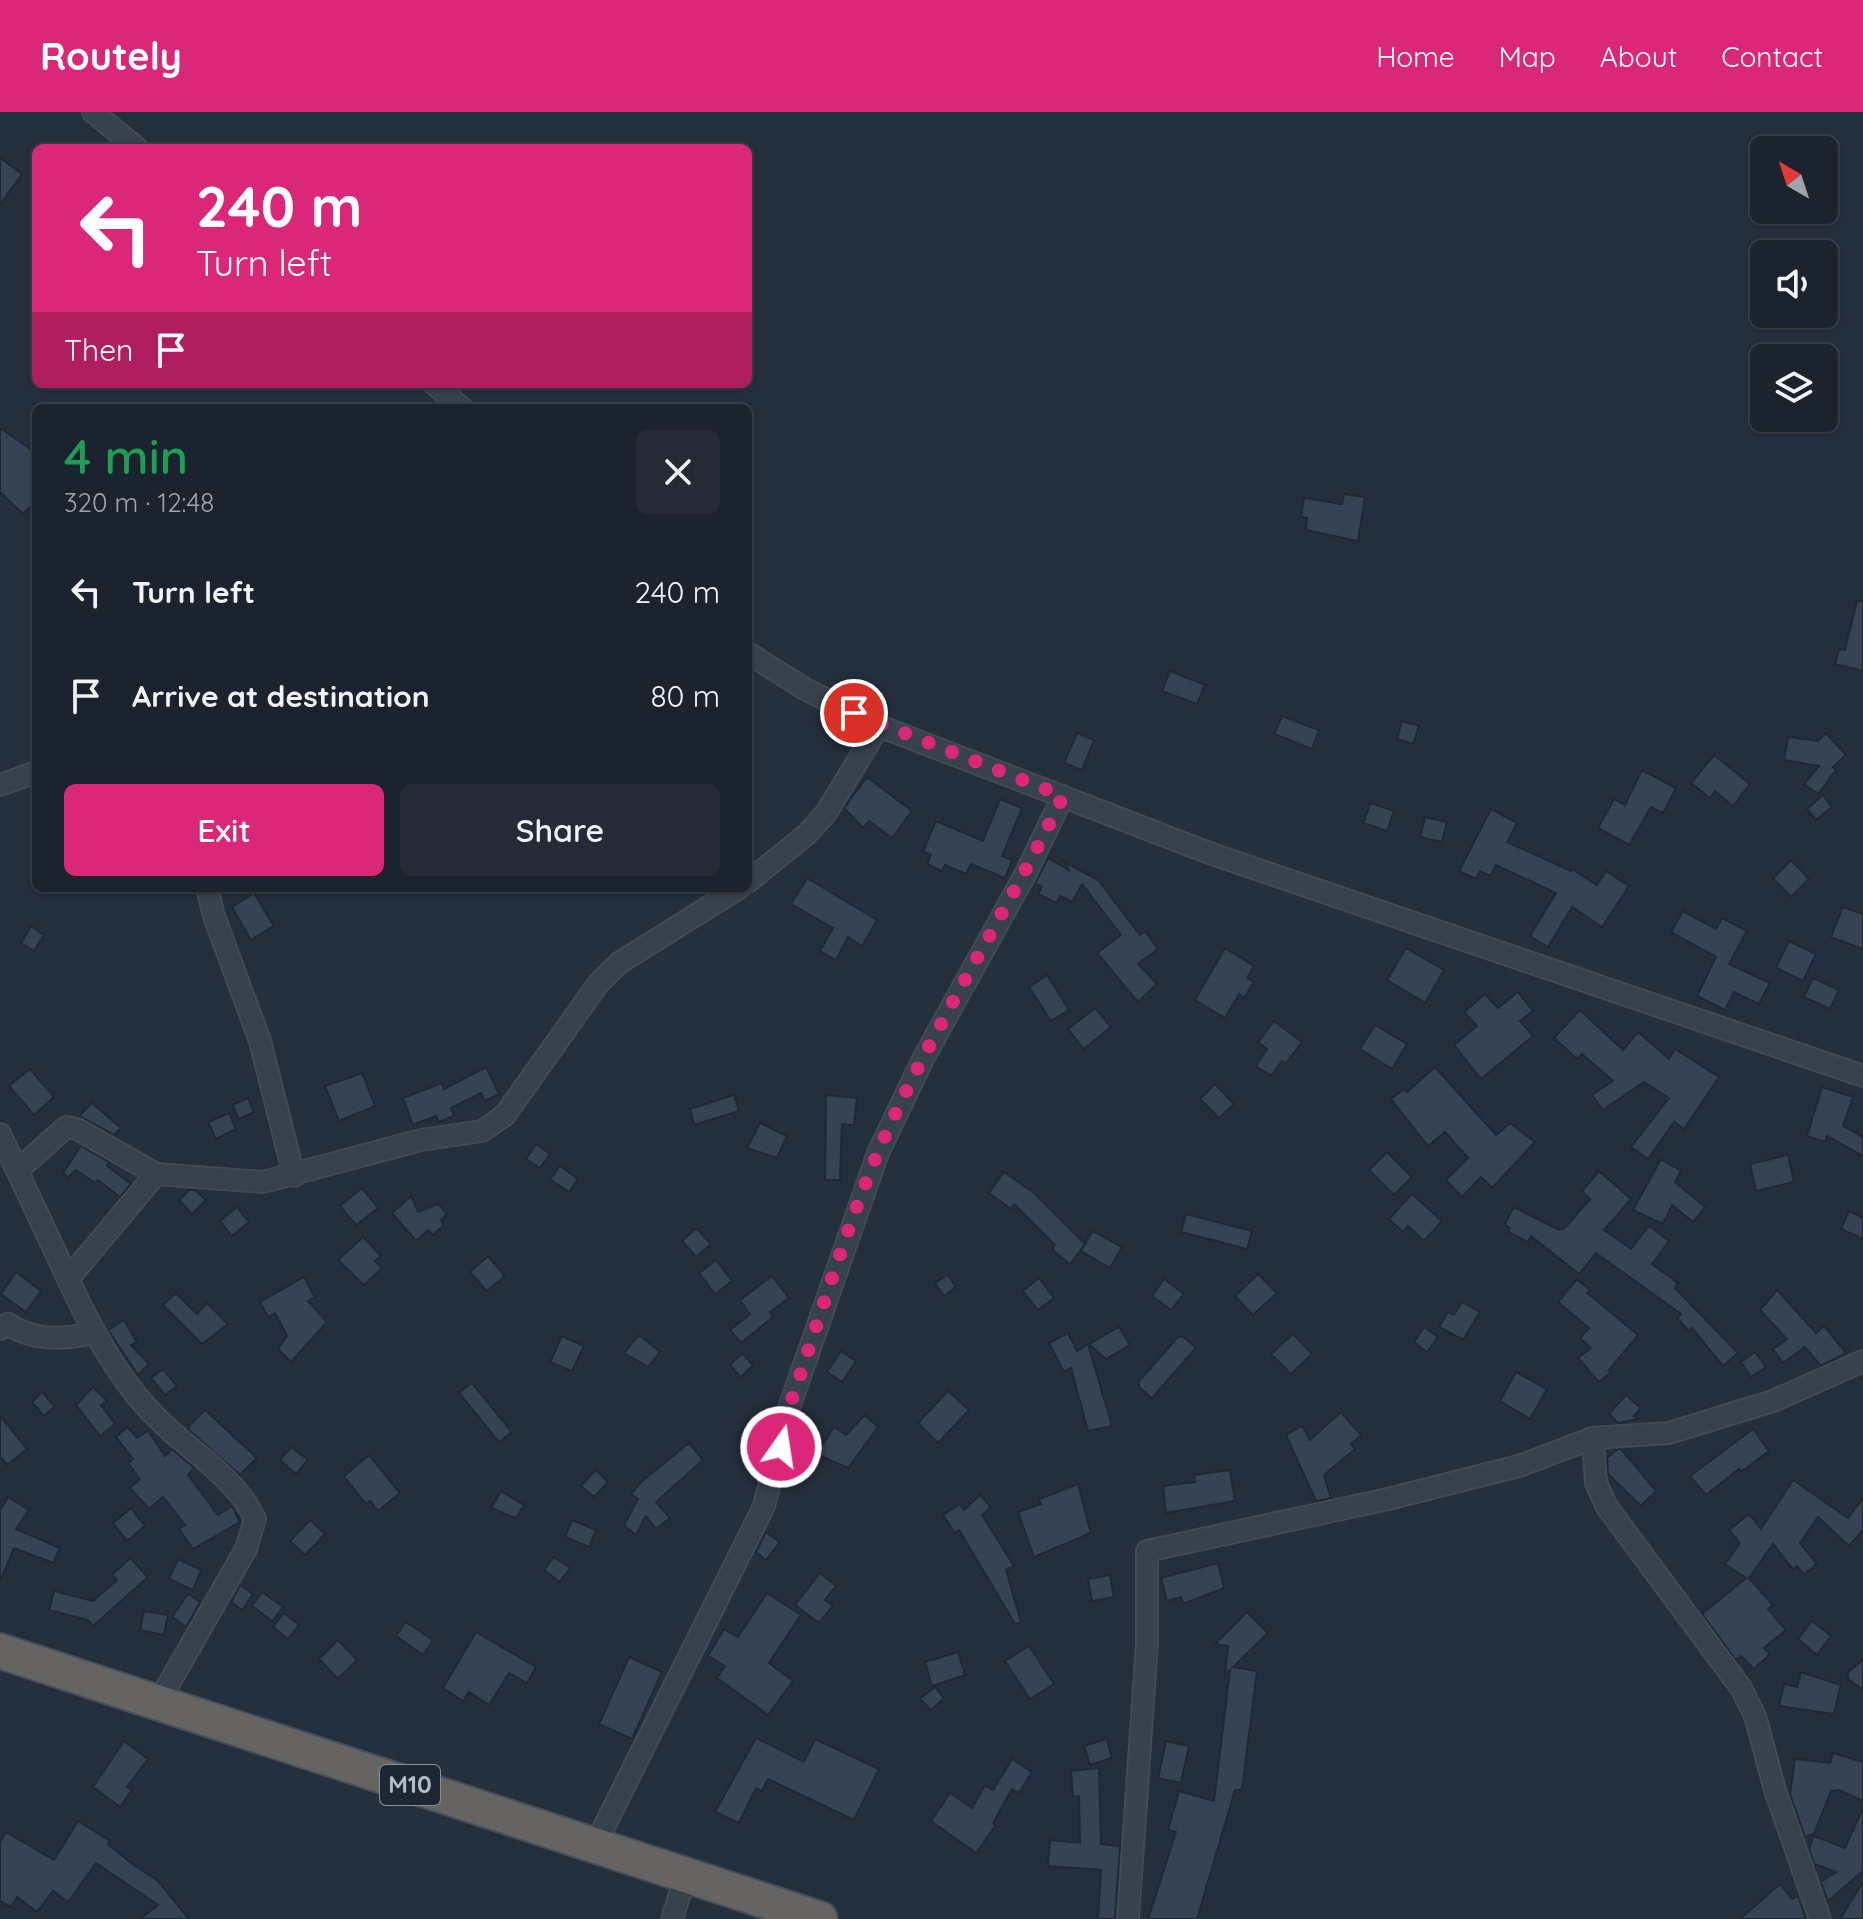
<!DOCTYPE html>
<meta charset="utf-8">
<style>
:root{--surface:#1b232e;--page:#242b36;--text:#f1f3f6;--muted:#a0a4aa;--line:#39404a;--accent:#db2777}
body{margin:0;font-family:Quicksand,sans-serif;background:var(--page);color:var(--text);height:100vh;display:flex;flex-direction:column;font-size:30px;white-space:nowrap}
*{box-sizing:border-box;margin:0}
p{font-size:26px;color:var(--muted)}
.icon{flex:none;width:44px;height:44px;fill:none;stroke:currentColor;stroke-width:2;stroke-linecap:round;stroke-linejoin:round}
.map{position:relative;flex:1;overflow:hidden}
.details{position:absolute;left:32px;top:292px;width:720px;height:488px;display:flex;flex-direction:column;background:var(--surface);border-radius:12px;box-shadow:0 2px 6px #0004,0 0 0 2px var(--line)}
.details>*{flex:none}
.guide{position:absolute;left:32px;top:32px;width:720px;height:244px;border-radius:12px;box-shadow:0 2px 6px #0004,0 0 0 2px var(--line);background:#db2777;color:#fff;overflow:hidden}
.needle{width:52px;rotate:321deg}
.controls{position:absolute;left:1750px;top:24px;display:grid;gap:16px}
.controls a{display:grid;place-items:center;width:88px;height:88px;border-radius:12px;background:var(--surface);box-shadow:0 2px 6px #0004,0 0 0 2px var(--line);font-size:40px}
.pin{position:absolute;display:grid;place-items:center;width:68px;height:68px;color:#fff;margin:-34px;border:4px solid #fff;border-radius:50%;box-shadow:0 2px 8px #0007}
.me{position:absolute;width:88px;margin:-44px;rotate:13deg;stroke-linejoin:round;filter:drop-shadow(0 0 6px #0008)}
.turn{display:flex;align-items:center;gap:28px;height:168px;padding:0 32px;font-size:36px}
.turn .icon{width:104px;height:104px;stroke-width:2.5}
.turn b{display:block;font-size:56px;line-height:68px}
.then{display:flex;align-items:center;height:76px;padding:0 32px;background:#0003;gap:16px;font-size:30px}
.round{display:grid;place-items:center;flex:none;width:84px;height:84px;border-radius:12px;background:var(--page)}
.headline{display:flex;align-items:center;justify-content:space-between;height:136px;padding:0 32px}
h1{font-size:48px;font-weight:600;line-height:60px;color:#1e9e55}
.primary-button{display:flex;gap:16px;margin-top:auto;padding:16px 32px}
.primary-button a{flex:1;height:92px;border-radius:12px;background:var(--accent);color:#fff;font-size:32px;font-weight:600;line-height:92px;text-align:center}
.primary-button a+a{background:var(--page);color:var(--text)}
ul{padding:0;list-style:none}
li{display:flex;align-items:center;gap:24px;height:104px;padding:0 32px}
li div{flex:1}
li b{display:block;font-size:30px}
li em{font-style:normal}
header{display:flex;align-items:center;gap:48px;box-sizing:border-box;height:112px;padding:0 40px;background:var(--accent);color:#fff}
header strong{font-size:38px}
nav{display:flex;gap:44px;margin-inline-start:auto;font-size:28px}
.map>svg:first-child{display:block}
.building{fill:#364354;stroke:#1f2835;stroke-width:2}
.lines{fill:none;stroke-linecap:round;stroke-linejoin:round}
.minor-casing{stroke:#414a57;stroke-width:24}
.trunk-casing{stroke:#434c59;stroke-width:38}
.minor{stroke:#38414e;stroke-width:20}
.trunk{stroke:#656462;stroke-width:34}
.route{stroke:#db2777;stroke-width:14;stroke-dasharray:0 25.2}
.labels{text-anchor:middle;stroke-width:8;stroke-linejoin:round;paint-order:stroke}
.shield{fill:#1d2633;stroke:#878f9c;stroke-width:2}
.shield-label{font-size:24px;font-weight:bold;fill:#b4bcc9}
</style>
<header>
<strong>Routely</strong>
<nav><a>Home</a><a>Map</a><a>About</a><a>Contact</a></nav>
</header>
<div class="map">
<svg width="1863" height="1807" viewBox="0 0 1863 1807">
<rect width="100%" height="100%" fill="#242f3e"/>
<!-- building -->
<g class="building">
<path d="M0,46L22,62L0,93Z"/>
<path d="M0,316L36,341V389L23,402L0,380Z"/>
<path d="M1344,382L1365,385L1358,429L1306,418L1307,406L1301,405L1304,386L1342,392Z"/>
<path d="M1857,489H1863V559L1835,552L1839,537L1845,538Z"/>
<path d="M1170,559L1205,573L1197,592L1162,579Z"/>
<path d="M1282,604L1319,618L1312,637L1274,622Z"/>
<path d="M1402,609L1419,614L1413,632L1397,627Z"/>
<path d="M1077,621L1094,628L1082,658L1064,651Z"/>
<path d="M1826,621L1846,643L1833,655L1836,658L1818,682L1804,672L1819,654L1784,648L1788,625L1818,629Z"/>
<path d="M1714,643L1750,672L1733,694L1715,679L1710,686L1691,671Z"/>
<path d="M1642,658L1676,676L1663,701L1651,695L1629,733L1598,716L1614,687L1625,693Z"/>
<path d="M867,665L912,699L892,726L869,709L863,716L844,696Z"/>
<path d="M1823,683L1832,695L1816,708L1807,697Z"/>
<path d="M1000,687L1022,696L1002,744L1012,748L1005,766L971,752L966,762L945,753L942,759L927,752L931,743L923,739L936,709L983,729Z"/>
<path d="M1371,691L1394,699L1387,719L1363,711Z"/>
<path d="M1491,697L1517,711L1507,730L1571,759L1572,757L1597,773L1606,759L1629,774L1602,815L1572,795L1548,835L1530,824L1556,781L1496,753L1490,764L1480,759L1476,767L1459,759Z"/>
<path d="M1425,705L1447,710L1442,730L1420,725Z"/>
<path d="M1048,746L1069,758L1065,750L1098,768L1140,823L1145,819L1158,837L1138,852L1157,872L1138,890L1097,841L1121,823L1082,772L1072,790L1060,784L1056,791L1038,782L1042,775L1035,771Z"/>
<path d="M1791,748L1809,767L1791,785L1773,766Z"/>
<path d="M807,766L877,808L862,834L848,825L836,848L820,839L833,816L791,792Z"/>
<path d="M254,781L274,814L251,828L232,795Z"/>
<path d="M1843,795L1863,802V837L1831,825Z"/>
<path d="M1683,799L1716,817L1722,806L1747,819L1729,852L1770,871L1759,892L1734,880L1725,898L1697,884L1716,845L1671,820Z"/>
<path d="M31,814L44,823L34,839L21,831Z"/>
<path d="M1789,829L1816,842L1803,869L1776,856Z"/>
<path d="M1225,836L1254,854L1247,866L1254,870L1244,886L1239,882L1225,906L1195,888Z"/>
<path d="M1406,836L1444,858L1425,891L1387,868Z"/>
<path d="M1047,863L1069,898L1051,909L1029,875Z"/>
<path d="M1813,866L1839,878L1830,897L1804,885Z"/>
<path d="M1518,880L1533,899L1520,909L1533,924L1481,967L1454,933L1477,914L1464,900L1485,882L1498,896Z"/>
<path d="M1095,896L1111,915L1084,937L1068,917Z"/>
<path d="M1580,898L1623,938L1638,920L1669,947L1675,937L1719,965L1684,1017L1674,1010L1648,1047L1631,1035L1669,986L1644,970L1603,998L1592,983L1613,969L1582,942L1577,947L1554,926Z"/>
<path d="M1274,909L1302,930L1285,952L1282,949L1271,964L1256,954L1267,937L1258,930Z"/>
<path d="M1375,913L1407,932L1392,957L1360,937Z"/>
<path d="M486,955L499,982L485,989L481,981L451,996L454,1004L439,1010L436,1004L413,1013L403,986L442,971L444,977Z"/>
<path d="M1435,955L1496,1023L1510,1011L1535,1030L1492,1076L1481,1065L1462,1085L1446,1068L1468,1046L1445,1020L1428,1034L1391,987L1404,977L1407,980Z"/>
<path d="M30,957L54,985L34,1003L9,974Z"/>
<path d="M362,961L375,994L339,1009L325,974Z"/>
<path d="M1215,972L1234,992L1219,1006L1200,987Z"/>
<path d="M1822,975L1853,985L1843,1014L1863,1025V1044L1827,1024L1825,1030L1807,1024Z"/>
<path d="M734,983L739,999L694,1013L690,997Z"/>
<path d="M826,983L857,986L854,1013L842,1012L840,1068H825Z"/>
<path d="M248,986L254,1000L239,1007L232,993Z"/>
<path d="M92,991L121,1016L114,1023L79,1004Z"/>
<path d="M229,1001L236,1017L216,1027L208,1010Z"/>
<path d="M760,1011L787,1024L777,1046L747,1036Z"/>
<path d="M536,1032L550,1042L540,1056L526,1047Z"/>
<path d="M81,1034L109,1050L107,1054L131,1072L120,1085L98,1068L95,1071L76,1058L68,1065L63,1061Z"/>
<path d="M1387,1040L1412,1065L1394,1083L1369,1058Z"/>
<path d="M1788,1043L1794,1070L1756,1079L1750,1052Z"/>
<path d="M1661,1047L1681,1059L1675,1070L1705,1095L1693,1110L1672,1093L1663,1112L1633,1098Z"/>
<path d="M560,1054L578,1067L569,1080L550,1067Z"/>
<path d="M1599,1059L1631,1087L1604,1118L1631,1137L1649,1114L1669,1129L1652,1152L1678,1171L1675,1176L1738,1241L1723,1254L1692,1216L1689,1219L1677,1206L1681,1202L1596,1141L1579,1162L1531,1124L1528,1130L1508,1120L1510,1116L1504,1113L1514,1095L1559,1118L1565,1116L1590,1087L1582,1079Z"/>
<path d="M1004,1060L1034,1081L1085,1132L1070,1152L1052,1138L1055,1133L1014,1092L1011,1097L989,1081Z"/>
<path d="M362,1076L378,1096L356,1113L340,1094Z"/>
<path d="M189,1078H195L206,1088L192,1102L179,1088Z"/>
<path d="M1412,1082L1442,1109L1424,1129L1408,1114L1403,1120L1389,1107Z"/>
<path d="M411,1084L418,1100L438,1092L447,1102L441,1108L444,1113L433,1123L428,1118L416,1129L392,1101Z"/>
<path d="M237,1095L249,1110L232,1124L220,1109Z"/>
<path d="M1849,1099L1863,1106V1127L1841,1117Z"/>
<path d="M1186,1102L1252,1119L1247,1137L1181,1120Z"/>
<path d="M696,1116L711,1132L696,1145L682,1129Z"/>
<path d="M1093,1119L1122,1135L1110,1156L1081,1139Z"/>
<path d="M363,1125L381,1144L375,1149L382,1156L364,1173L338,1148Z"/>
<path d="M488,1144L505,1164L487,1179L470,1160Z"/>
<path d="M716,1148L732,1169L715,1182L699,1161Z"/>
<path d="M16,1160L41,1179L26,1200L1,1182Z"/>
<path d="M1258,1162L1277,1181L1253,1203L1235,1184Z"/>
<path d="M948,1163L956,1175L944,1184L935,1171Z"/>
<path d="M772,1164L789,1186L770,1200L773,1205L741,1231L730,1218L750,1202L740,1188Z"/>
<path d="M304,1165L315,1185L308,1189L327,1210L291,1250L278,1237L287,1224L275,1201L268,1205L260,1190Z"/>
<path d="M1039,1166L1054,1186L1038,1198L1023,1179Z"/>
<path d="M1164,1167L1184,1182L1171,1198L1152,1184Z"/>
<path d="M1577,1167L1590,1178L1587,1181L1638,1223L1609,1258L1611,1260L1599,1270L1578,1246L1591,1236L1580,1226L1589,1216L1558,1190Z"/>
<path d="M1777,1178L1816,1221L1824,1214L1846,1241L1821,1254L1805,1235L1783,1251L1773,1237L1787,1227L1760,1198Z"/>
<path d="M176,1181L197,1202L207,1191L228,1212L202,1232L163,1193Z"/>
<path d="M1462,1190L1480,1200L1463,1228L1439,1215L1448,1200L1454,1203Z"/>
<path d="M124,1208L137,1230L131,1233L149,1252L138,1263L108,1218Z"/>
<path d="M1119,1215L1130,1233L1106,1247L1089,1232Z"/>
<path d="M1424,1215L1438,1225L1427,1240L1414,1230Z"/>
<path d="M1068,1221L1077,1239L1088,1232L1112,1314L1088,1319L1071,1256L1064,1260L1049,1231Z"/>
<path d="M1293,1222L1312,1242L1291,1262L1271,1242Z"/>
<path d="M639,1223L660,1240L648,1255L624,1241Z"/>
<path d="M562,1224L584,1234L572,1259L550,1250Z"/>
<path d="M1178,1225H1184L1196,1236L1152,1286L1139,1275V1269Z"/>
<path d="M841,1239L856,1249L842,1270L827,1260Z"/>
<path d="M1755,1240L1766,1255L1751,1265L1741,1250Z"/>
<path d="M742,1241L753,1253L741,1265L730,1253Z"/>
<path d="M163,1257L177,1274L165,1283L151,1266Z"/>
<path d="M1516,1260L1547,1277L1530,1307L1500,1289Z"/>
<path d="M472,1271L512,1320L499,1330L459,1281Z"/>
<path d="M93,1275L107,1289L101,1293L115,1312L100,1324L76,1293Z"/>
<path d="M948,1279L969,1298L938,1331L918,1311Z"/>
<path d="M42,1280L55,1295L44,1304L32,1290Z"/>
<path d="M1626,1283L1641,1296L1634,1304L1638,1307L1618,1311L1609,1302Z"/>
<path d="M205,1298L257,1346L240,1363L190,1319L188,1315Z"/>
<path d="M1341,1300L1361,1323L1351,1332L1355,1337L1324,1363L1331,1386L1316,1389L1286,1323L1302,1314L1310,1328Z"/>
<path d="M865,1303L878,1315L848,1356L816,1342L834,1315L846,1323Z"/>
<path d="M0,1304L27,1337L7,1353L0,1344Z"/>
<path d="M127,1315L137,1326L148,1319L165,1344L172,1337L192,1354L194,1356L188,1363L218,1403L232,1394L240,1410L193,1437L179,1417L185,1413L163,1385L149,1397L130,1376L140,1367L128,1351L133,1347L116,1325Z"/>
<path d="M1753,1317L1769,1339L1741,1360L1739,1357L1706,1383L1690,1364Z"/>
<path d="M689,1331L703,1348L656,1390L670,1406L656,1417L646,1404L636,1423L624,1413L638,1387L631,1382L641,1370Z"/>
<path d="M291,1335L308,1348L296,1362L280,1348Z"/>
<path d="M1618,1337H1621L1656,1379L1641,1394L1608,1362L1607,1346Z"/>
<path d="M369,1343L400,1381L378,1399L370,1389L366,1392L344,1364Z"/>
<path d="M596,1358L608,1370L594,1385L581,1374Z"/>
<path d="M1230,1358L1235,1389L1166,1401L1163,1374L1195,1370L1194,1363Z"/>
<path d="M1793,1368L1848,1406L1863,1386V1418L1849,1434L1818,1405L1800,1431L1817,1452L1804,1462L1797,1454L1793,1457L1773,1432L1749,1466L1773,1493L1768,1497L1786,1518L1764,1536L1770,1542L1754,1557L1741,1544L1736,1548L1702,1502L1746,1466L1725,1452L1740,1431L1729,1418L1749,1402L1761,1417Z"/>
<path d="M1078,1372L1091,1421L1034,1445L1018,1400L1041,1392L1039,1387Z"/>
<path d="M501,1379L524,1393L516,1406L491,1396Z"/>
<path d="M980,1383L991,1395L982,1403L1014,1454L1006,1458L1021,1510L1015,1512L959,1418L955,1421L943,1403L960,1392L964,1398Z"/>
<path d="M8,1385L29,1398L16,1417L60,1436L53,1451L14,1436L0,1470V1398Z"/>
<path d="M131,1396L145,1414L127,1429L113,1411Z"/>
<path d="M310,1408L325,1422L305,1443L290,1429Z"/>
<path d="M572,1408L596,1418L589,1435L565,1425Z"/>
<path d="M766,1420L780,1430L766,1448L756,1440Z"/>
<path d="M554,1445L570,1456L560,1470L544,1458Z"/>
<path d="M130,1446L148,1465L93,1514L88,1508L49,1498L54,1479L93,1489L117,1468L112,1463Z"/>
<path d="M178,1447L201,1458L193,1478L169,1467Z"/>
<path d="M1218,1451L1224,1476L1183,1492L1181,1485L1167,1489L1161,1466Z"/>
<path d="M820,1461L836,1474L825,1488L833,1494L819,1511L795,1493Z"/>
<path d="M1110,1463L1114,1485L1092,1489L1088,1467Z"/>
<path d="M240,1473L253,1482L242,1498L231,1490Z"/>
<path d="M262,1480L283,1495L272,1509L252,1494Z"/>
<path d="M767,1481L801,1503L769,1551L793,1569L768,1603L717,1566L725,1554L708,1544L724,1517L738,1525Z"/>
<path d="M188,1482L200,1490L186,1515L172,1505Z"/>
<path d="M144,1499L168,1503L164,1523L140,1518Z"/>
<path d="M1247,1500L1268,1521L1233,1555L1257,1559L1242,1678H1235L1197,1807H1148L1176,1720L1168,1718L1179,1679L1214,1689L1230,1558L1225,1563L1228,1534L1215,1532Z"/>
<path d="M284,1501L299,1513L288,1527L273,1515Z"/>
<path d="M1812,1509L1831,1524L1817,1543L1798,1527Z"/>
<path d="M406,1510L433,1528L423,1543L396,1524Z"/>
<path d="M476,1520L536,1555L527,1571L509,1561L489,1593L469,1580L463,1589L443,1576Z"/>
<path d="M338,1528L357,1548L338,1567L319,1547Z"/>
<path d="M1029,1534L1054,1572L1030,1587L1005,1549Z"/>
<path d="M958,1540L965,1563L932,1574L925,1550Z"/>
<path d="M629,1545L662,1560L632,1627L599,1612Z"/>
<path d="M1863,1548V1578L1848,1567V1560Z"/>
<path d="M1801,1560L1841,1573L1834,1602L1779,1594L1784,1572L1797,1575Z"/>
<path d="M935,1575L944,1586L931,1598L920,1587Z"/>
<path d="M756,1626L804,1650L815,1627L879,1657L854,1708L768,1667L762,1679L756,1676L739,1711L715,1700Z"/>
<path d="M1107,1627L1112,1646L1090,1653L1084,1634Z"/>
<path d="M124,1629L148,1647L127,1675L132,1678L120,1695L93,1675Z"/>
<path d="M1166,1629L1189,1634L1181,1671L1158,1666Z"/>
<path d="M1833,1641L1863,1650V1689L1839,1678L1831,1679L1814,1722L1805,1725L1790,1682L1795,1647L1830,1651Z"/>
<path d="M1012,1647L1032,1660L1019,1681L1012,1677L993,1711L996,1713L976,1741L931,1709L950,1681L972,1696L985,1673L993,1678Z"/>
<path d="M1099,1656L1101,1732L1120,1734L1115,1807H1098L1101,1758L1048,1754L1050,1728L1080,1731L1079,1684L1073,1685L1071,1659Z"/>
<path d="M1863,1696V1759L1828,1789L1821,1770L1836,1760L1814,1752L1809,1736L1814,1724L1845,1736Z"/>
<path d="M78,1709L110,1729L108,1732L131,1751L158,1769L189,1807H140L158,1793L96,1751L68,1790L53,1779L37,1800L17,1785L11,1795L0,1789V1730L6,1720L54,1748Z"/>
<path d="M1863,1770V1807H1840Z"/>
<path d="M1780,1772L1792,1787L1798,1784L1806,1807H1740Z"/>
</g>
<g class="lines">
<defs>
<g id="minor">
<path d="M93,0L137,36"/>
<path d="M434,272L462,296"/>
<path d="M748,541L805,577L879,614L1212,742L1863,964"/>
<path d="M0,673L36,660"/>
<path d="M748,770L807,722L826,701L879,614"/>
<path d="M207,776L214,804L260,929L294,1064"/>
<path d="M0,1022L68,1167L156,1062"/>
<path d="M17,1059L66,1015L77,1017L156,1062L263,1070L421,1028L482,1019L505,1003L598,872L619,851L739,776"/>
<path d="M68,1167C90,1215 123,1275 162,1311C193,1341 237,1367 255,1407L246,1437L159,1589"/>
<path d="M0,1217L8,1212C33,1229 64,1228 93,1221"/>
<path d="M1593,1326L1596,1371L1607,1395L1741,1576L1755,1604L1775,1678L1820,1807"/>
<path d="M595,1733L764,1394L790,1293L878,1041L924,945L1026,761L1063,684"/>
<path d="M672,1807L686,1763"/>
<path d="M1128,1807L1147,1532V1439L1388,1387L1519,1354L1593,1326L1669,1321L1773,1289L1863,1249"/>
</g>
<path id="trunk" d="M0,1539L820,1807"/>
</defs>
<!-- minor casing -->
<use href="#minor" class="minor-casing"/>
<!-- trunk casing -->
<use href="#trunk" class="trunk-casing"/>
<!-- minor -->
<use href="#minor" class="minor"/>
<!-- trunk -->
<use href="#trunk" class="trunk"/>
</g>
<g class="lines">
<!-- route -->
<path class="route" d="M781,1335L790,1293C819,1209 844,1122 878,1040C931,917 1005,805 1063,684L854,601"/>
</g>
<g class="labels">
<!-- shield labels -->
<rect class="shield" x="380" y="1653" width="60" height="40" rx="6"/>
<g class="shield-label">
<text x="410" y="1681">M10</text>
</g>
</g>
</svg>
<div class="controls">
<a><svg class="needle" viewBox="-14 -14 28 28"><path d="M0-13l5 13h-10z" fill="#e53935"/><path d="M0 13l5-13h-10z" fill="#a0a4aa"/></svg></a>
<a><svg class="icon" aria-label="sound" viewBox="0 0 24 24"><path d="M4 9h4l5-4v14l-5-4H4zM17 9q2 3 0 6"/></svg></a>
<a><svg class="icon" aria-label="layers" viewBox="0 0 24 24"><path d="M12 4l9 5-9 5-9-5zM3 14l9 5 9-5"/></svg></a>
</div>
<div class="pin" style="left:854px;top:601px;background:#d93025"><svg class="icon" aria-label="arrive" viewBox="0 0 24 24"><path d="M6 21V4h12l-3 4 3 4H6"/></svg></div>
<svg class="me" style="left:781px;top:1335px" viewBox="-20 -20 40 40"><circle r="17" fill="#db2777" stroke="#fff" stroke-width="3"/><path d="M0-11L8 9 0 5-8 9z" fill="#fff"/></svg>
<div class="guide">
<div class="turn"><svg class="icon" aria-label="left" viewBox="0 0 24 24"><path d="M17 20v-9H6M10 6l-5 5 5 5"/></svg><div><b>240 m</b>Turn left</div></div>
<div class="then">Then<svg class="icon" aria-label="arrive" viewBox="0 0 24 24"><path d="M6 21V4h12l-3 4 3 4H6"/></svg></div>
</div>
<section class="details">
<div class="headline"><div><h1>4 min</h1><p>320 m · 12:48</p></div><a class="round"><svg class="icon" aria-label="close" viewBox="0 0 24 24"><path d="M6 6l12 12M18 6L6 18"/></svg></a></div>
<ul>
<li><svg class="icon" aria-label="left" viewBox="0 0 24 24"><path d="M17 20v-9H6M10 6l-5 5 5 5"/></svg><div><b>Turn left</b></div><em>240 m</em></li>
<li><svg class="icon" aria-label="arrive" viewBox="0 0 24 24"><path d="M6 21V4h12l-3 4 3 4H6"/></svg><div><b>Arrive at destination</b></div><em>80 m</em></li>
</ul>
<div class="primary-button"><a>Exit</a><a>Share</a></div>
</section>
</div>
